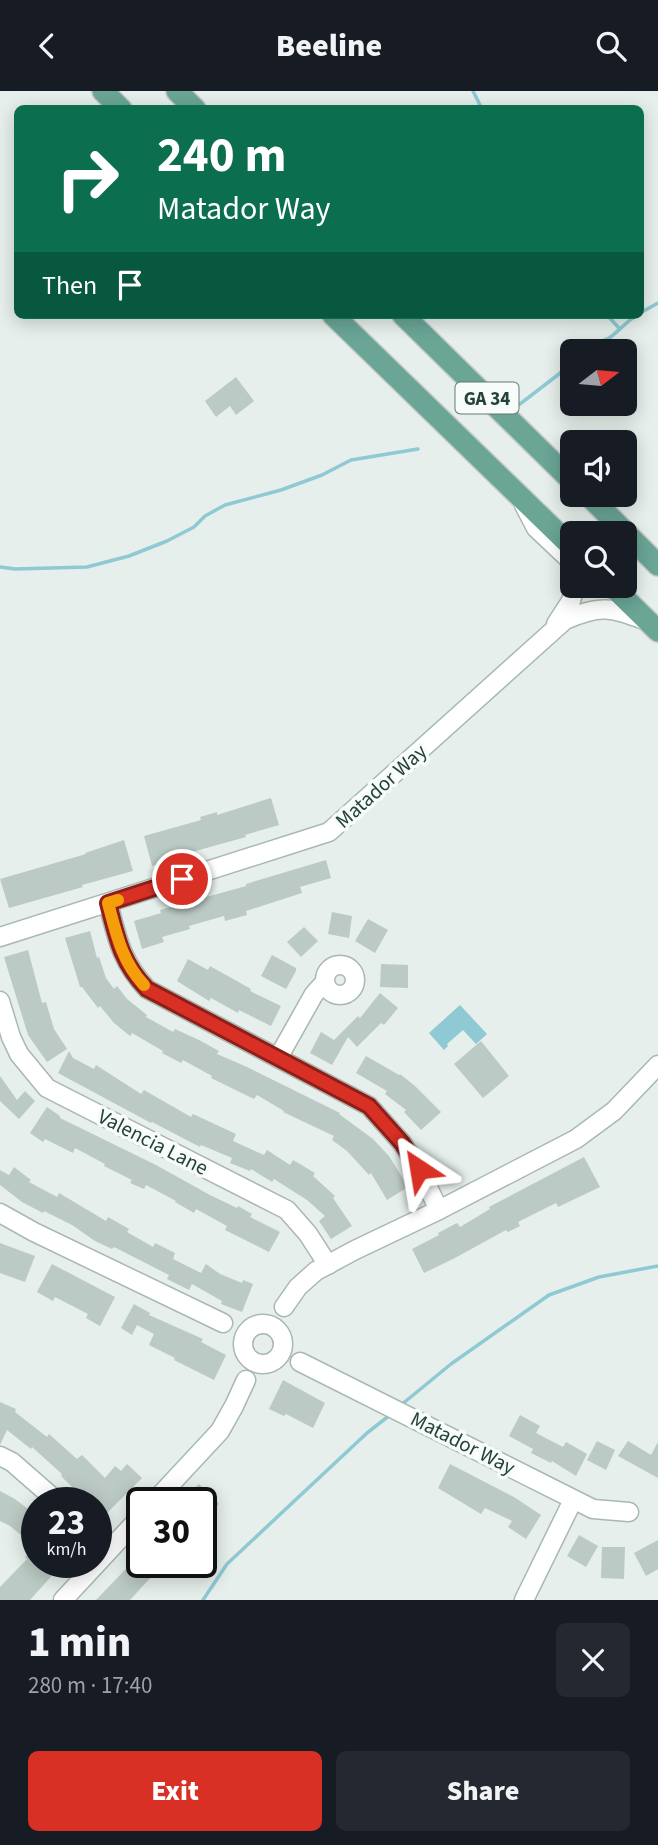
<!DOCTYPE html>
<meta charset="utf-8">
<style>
:root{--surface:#171b24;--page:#242831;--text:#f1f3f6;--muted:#9ea1a6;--accent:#d93025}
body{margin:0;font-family:"Source Sans 3",sans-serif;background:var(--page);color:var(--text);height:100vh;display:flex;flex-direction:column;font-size:26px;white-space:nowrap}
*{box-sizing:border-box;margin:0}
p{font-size:23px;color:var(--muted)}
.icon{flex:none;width:38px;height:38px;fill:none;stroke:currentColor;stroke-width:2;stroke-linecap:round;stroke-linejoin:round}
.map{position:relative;height:1509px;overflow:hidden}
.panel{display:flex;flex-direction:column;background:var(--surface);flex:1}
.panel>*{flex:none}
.guide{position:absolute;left:14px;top:14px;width:630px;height:214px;border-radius:10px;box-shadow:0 4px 18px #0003;background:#0b6e4f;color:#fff;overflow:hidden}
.needle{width:46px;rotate:74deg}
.buttons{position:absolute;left:560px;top:248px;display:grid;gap:14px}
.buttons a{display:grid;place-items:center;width:77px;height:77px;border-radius:10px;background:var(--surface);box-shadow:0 4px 18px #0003;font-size:35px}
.speed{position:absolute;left:21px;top:1396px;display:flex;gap:14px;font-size:35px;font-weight:700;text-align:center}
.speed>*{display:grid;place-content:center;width:91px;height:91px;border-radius:50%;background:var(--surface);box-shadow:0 4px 18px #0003;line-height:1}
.speed small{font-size:18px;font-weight:400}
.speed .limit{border:4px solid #111;border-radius:10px;background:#fff;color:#111}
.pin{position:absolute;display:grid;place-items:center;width:60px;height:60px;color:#fff;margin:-30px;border:4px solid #fff;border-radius:50%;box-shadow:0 2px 7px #0007}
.me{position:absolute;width:77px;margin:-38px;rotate:327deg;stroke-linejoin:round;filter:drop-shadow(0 0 5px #0008)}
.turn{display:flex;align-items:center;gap:24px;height:147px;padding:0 28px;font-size:32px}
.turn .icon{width:91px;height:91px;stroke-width:2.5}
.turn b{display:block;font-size:49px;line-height:60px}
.then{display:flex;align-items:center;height:66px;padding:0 28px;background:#0003;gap:14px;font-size:26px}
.round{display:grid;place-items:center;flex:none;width:74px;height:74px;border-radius:10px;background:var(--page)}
.headline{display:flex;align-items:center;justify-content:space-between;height:119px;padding:0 28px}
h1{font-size:42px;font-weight:800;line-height:52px}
.button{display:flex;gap:14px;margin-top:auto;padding:14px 28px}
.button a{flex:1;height:80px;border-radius:10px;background:var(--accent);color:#fff;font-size:28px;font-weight:800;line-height:80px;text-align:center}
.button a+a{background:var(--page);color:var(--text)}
header{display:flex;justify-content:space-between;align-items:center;height:91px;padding:0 28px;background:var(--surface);font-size:32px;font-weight:800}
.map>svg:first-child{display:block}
.water{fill:#8ec9d4}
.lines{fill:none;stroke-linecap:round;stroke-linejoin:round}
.stream{stroke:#8ec9d4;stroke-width:3.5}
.building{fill:#bbcac4}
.minor-casing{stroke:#a8b8b2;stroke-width:21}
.major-casing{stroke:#c2cac8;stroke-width:24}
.minor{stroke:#fff;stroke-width:18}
.major{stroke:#6aa596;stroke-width:21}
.route-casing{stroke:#8d1f18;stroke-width:18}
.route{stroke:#d93025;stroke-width:12}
.slow{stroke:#f59e0b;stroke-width:12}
.labels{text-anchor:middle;stroke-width:7;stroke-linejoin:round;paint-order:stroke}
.shield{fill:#f7fbf9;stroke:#637a73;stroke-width:2}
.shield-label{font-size:19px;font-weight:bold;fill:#24423a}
.street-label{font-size:21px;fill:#24423a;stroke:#f7fbf9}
</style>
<header><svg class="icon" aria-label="back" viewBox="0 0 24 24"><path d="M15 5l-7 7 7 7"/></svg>Beeline<svg class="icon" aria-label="search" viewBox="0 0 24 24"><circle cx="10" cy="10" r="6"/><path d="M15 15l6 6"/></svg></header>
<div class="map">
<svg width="658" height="1509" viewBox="0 0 658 1509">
<rect width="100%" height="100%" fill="#e6efeb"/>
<!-- water -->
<path class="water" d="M460,914L487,943L476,953L463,939L447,953L448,955L444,959L429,942Z"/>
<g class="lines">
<!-- stream -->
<g class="stream">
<path d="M473,0L482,18"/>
<path d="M640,222L658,212"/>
<path d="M607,224L619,237"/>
<path d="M582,261C590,253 599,252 609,247C617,242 627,230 637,224"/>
<path d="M520,313L559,283L572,270"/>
<path d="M0,476L15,478L87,476L129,465L167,450L194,436L205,425L225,414L281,399L322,384L351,369L418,358"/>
<path d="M401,1314L451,1273L549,1204L599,1186L658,1175"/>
<path d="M203,1509L227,1473L367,1342L390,1324"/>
</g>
</g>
<!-- building -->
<g class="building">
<path d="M236,286L254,310L236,324L230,315L216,326L205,310Z"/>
<path d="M271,707L279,734L245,744L246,746L167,768L168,770L152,775L144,745L201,729L200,726L217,721V724Z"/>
<path d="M124,749L133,780L82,794L83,796L9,817L0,788L86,763L85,762Z"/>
<path d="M326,769L331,787L300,796L302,802L246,820L247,824L225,830L224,825L189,835L190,838L162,846L164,851L142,858L134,830L161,822L160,819L246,795V793Z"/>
<path d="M332,821L352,825L349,847L328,843Z"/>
<path d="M368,828L388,839L375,862L355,850Z"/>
<path d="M304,836L318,850L301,866L287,851Z"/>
<path d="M90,840L97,867L99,866L106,887L114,898L117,895L127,908L147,924L146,926L173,941L175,938L199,949L219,960L217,963L247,976L340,1022L339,1023L373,1048L389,1065L408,1096L387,1109L371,1082L369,1084L347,1060L332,1049L334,1045L283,1021L284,1020L257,1004L254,1008L211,987L212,985L183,969L181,972L162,962L163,960L132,942L130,945L114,932L100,915L98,917L82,896H80L65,847Z"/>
<path d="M28,859L42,912L46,911L54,938L67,958L47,971L28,944L4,866Z"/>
<path d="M272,864L296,877V880L286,898L261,885Z"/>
<path d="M188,868L208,879L210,875L251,898L250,900L281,915L271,935L239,919L238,922L211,907L209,910L177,890Z"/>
<path d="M381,873L408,874V897L380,896Z"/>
<path d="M380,902L398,917L384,934L381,932L357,956L348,946L332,974L310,962L321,941L334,949L358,925L360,927Z"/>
<path d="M481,950L509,985L483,1007L454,973Z"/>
<path d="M69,960L73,967L94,978L96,974L141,1003L144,999L191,1026L193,1023L236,1043L233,1050L264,1064L267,1059L290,1074L293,1069L315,1082L313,1085L335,1105L333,1107L352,1135L331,1148L319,1130L325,1125L307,1109L274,1088L272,1091L251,1078L250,1080L230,1072L232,1067L201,1054L200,1056L152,1031L151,1032L58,982Z"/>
<path d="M366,965L399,984L400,983L415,995L441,1021L421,1039L404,1021L406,1019L385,1003L387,1000L356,982Z"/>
<path d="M0,985L17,1009L25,1000L35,1010L19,1028L0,1010Z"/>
<path d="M47,1016L60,1025V1027L156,1074L210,1104L237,1117L238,1115L252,1123L250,1126L280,1141L269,1161L225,1139L227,1135L196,1118L194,1122L175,1111L176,1110L146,1094L144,1098L130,1092L132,1089L104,1075L105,1073L75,1057L73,1062L45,1048L43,1051L30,1042Z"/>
<path d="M584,1066L600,1096L558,1116L556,1112L518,1131L520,1135L508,1141L506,1139L453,1168L424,1182L412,1158L439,1144L438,1142L457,1132L460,1136L490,1118L489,1116Z"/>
<path d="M14,1076L31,1089L29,1091L57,1106L59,1102L106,1130L108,1126L129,1138L127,1141L153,1156L155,1152L175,1162L173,1168L201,1182L206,1173L220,1183L242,1192L243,1189L253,1193L242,1221L221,1213L222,1210L192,1193L189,1199L167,1188L169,1184L114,1156L112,1158L95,1150L72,1134L44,1120L43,1122L22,1111L0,1094V1079L9,1084Z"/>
<path d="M0,1152L35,1165L25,1191L0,1182Z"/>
<path d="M52,1173L115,1206L100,1235L86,1227L88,1223L55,1206L53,1210L37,1201Z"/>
<path d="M134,1213L150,1222L149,1224L203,1248L201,1251L226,1264L214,1289L174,1269L175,1267L149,1254L154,1243L137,1234L132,1244L121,1237Z"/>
<path d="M283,1289L325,1312L313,1337L286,1323L284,1325L269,1318Z"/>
<path d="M0,1311L16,1318L15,1321L47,1346L49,1343L77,1368L82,1364L105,1387L115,1375L121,1380L127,1373L142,1387L102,1427L96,1421V1412H88L61,1385L62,1383L32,1356L31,1358L7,1339L0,1354Z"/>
<path d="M520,1324L540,1335L536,1342L563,1356L566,1351L587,1363L576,1385L552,1370L551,1372L531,1362L533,1358L509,1345Z"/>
<path d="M597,1350L615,1359L606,1379L587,1369Z"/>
<path d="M628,1350L651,1364L658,1351V1387L618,1365Z"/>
<path d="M450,1373L514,1406L541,1424L526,1448L508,1436L512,1430L485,1417L481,1423L438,1397Z"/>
<path d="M199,1393L219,1413L201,1431V1412H180Z"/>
<path d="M0,1400L15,1408L37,1425V1437L27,1449L10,1435L0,1430Z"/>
<path d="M579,1444L598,1455L586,1476L567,1465Z"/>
<path d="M658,1449V1478L646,1485L634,1462Z"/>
<path d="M37,1453V1472H49L57,1479L30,1509H0V1496L27,1468L25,1466Z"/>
<path d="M602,1456H625L624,1488L601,1487Z"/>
<path d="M142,1461V1472H164L130,1509H96Z"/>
</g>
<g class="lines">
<defs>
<g id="minor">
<path d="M524,414L536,437L572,471"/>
<path d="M556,533L571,510L575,495"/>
<path d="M108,812C117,847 121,870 147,898L369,1015L402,1052L419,1078L439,1119"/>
<path d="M0,846L329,741L565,529C602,513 611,517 647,530"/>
<circle cx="340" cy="889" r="15"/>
<path d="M0,910L11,946L19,963L47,997L287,1119L308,1143L328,1174"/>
<path d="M278,967L314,903L324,892"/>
<path d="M0,1122L34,1141L223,1232"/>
<path d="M284,1216L298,1196L316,1180L355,1159L439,1119L576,1048L614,1020L658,974"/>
<circle cx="263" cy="1253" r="20"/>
<path d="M300,1271L593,1418L629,1421"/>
<path d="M0,1365L12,1371L59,1412"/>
<path d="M153,1412L220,1340L234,1315L246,1289"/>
<path d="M63,1509L142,1424"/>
<path d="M524,1509L573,1409"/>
</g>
<g id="major">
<path d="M103,0L121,18"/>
<path d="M177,0L195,18"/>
<path d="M333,224L572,456"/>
<path d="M403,224L572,390"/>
<path d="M588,404L658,474"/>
<path d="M612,495L658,540"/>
</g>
</defs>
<!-- minor casing -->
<use href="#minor" class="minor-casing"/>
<!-- major casing -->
<use href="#major" class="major-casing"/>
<!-- minor -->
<use href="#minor" class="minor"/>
<!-- major -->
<use href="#major" class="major"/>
</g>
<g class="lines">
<defs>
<path id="route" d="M182,788L108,812C117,847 121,871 147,898L369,1015L402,1052L419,1078"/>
</defs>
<!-- route casing -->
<use href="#route" class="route-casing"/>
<!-- route -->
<use href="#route" class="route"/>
<!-- slow -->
<path class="slow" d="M118,809L108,812C116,842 122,871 144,894"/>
</g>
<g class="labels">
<!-- shield labels -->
<rect class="shield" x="455.5" y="291.5" width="63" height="31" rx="5"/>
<g class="shield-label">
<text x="487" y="314">GA 34</text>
</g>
<!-- street labels -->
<g class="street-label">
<text transform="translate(381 695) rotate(-42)" y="7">Matador Way</text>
<text transform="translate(153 1051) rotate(27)" y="7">Valencia Lane</text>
<text transform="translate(463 1352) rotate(27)" y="7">Matador Way</text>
</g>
</g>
</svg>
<div class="buttons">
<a><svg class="needle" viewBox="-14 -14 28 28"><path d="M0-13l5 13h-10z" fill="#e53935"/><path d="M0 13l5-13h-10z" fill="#9ea1a6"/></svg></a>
<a><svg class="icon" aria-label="sound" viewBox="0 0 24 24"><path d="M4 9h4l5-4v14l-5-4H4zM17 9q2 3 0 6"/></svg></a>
<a><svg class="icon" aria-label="search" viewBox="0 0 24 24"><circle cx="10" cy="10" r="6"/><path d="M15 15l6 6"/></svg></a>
</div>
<div class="speed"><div>23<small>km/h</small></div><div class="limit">30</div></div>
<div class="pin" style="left:182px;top:788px;background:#d93025"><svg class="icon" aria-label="arrive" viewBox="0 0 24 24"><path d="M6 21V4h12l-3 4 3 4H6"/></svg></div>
<svg class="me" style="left:419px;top:1078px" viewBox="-20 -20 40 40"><path d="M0-17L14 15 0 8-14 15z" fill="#d93025" stroke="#fff" stroke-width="4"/></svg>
<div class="guide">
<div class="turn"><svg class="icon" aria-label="right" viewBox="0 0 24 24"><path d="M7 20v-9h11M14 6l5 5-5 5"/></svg><div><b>240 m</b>Matador Way</div></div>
<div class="then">Then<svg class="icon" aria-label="arrive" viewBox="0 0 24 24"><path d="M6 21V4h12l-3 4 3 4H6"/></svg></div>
</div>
</div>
<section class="panel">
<div class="headline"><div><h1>1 min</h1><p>280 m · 17:40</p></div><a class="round"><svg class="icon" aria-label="close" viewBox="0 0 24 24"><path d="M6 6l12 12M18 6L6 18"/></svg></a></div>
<div class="button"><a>Exit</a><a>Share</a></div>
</section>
